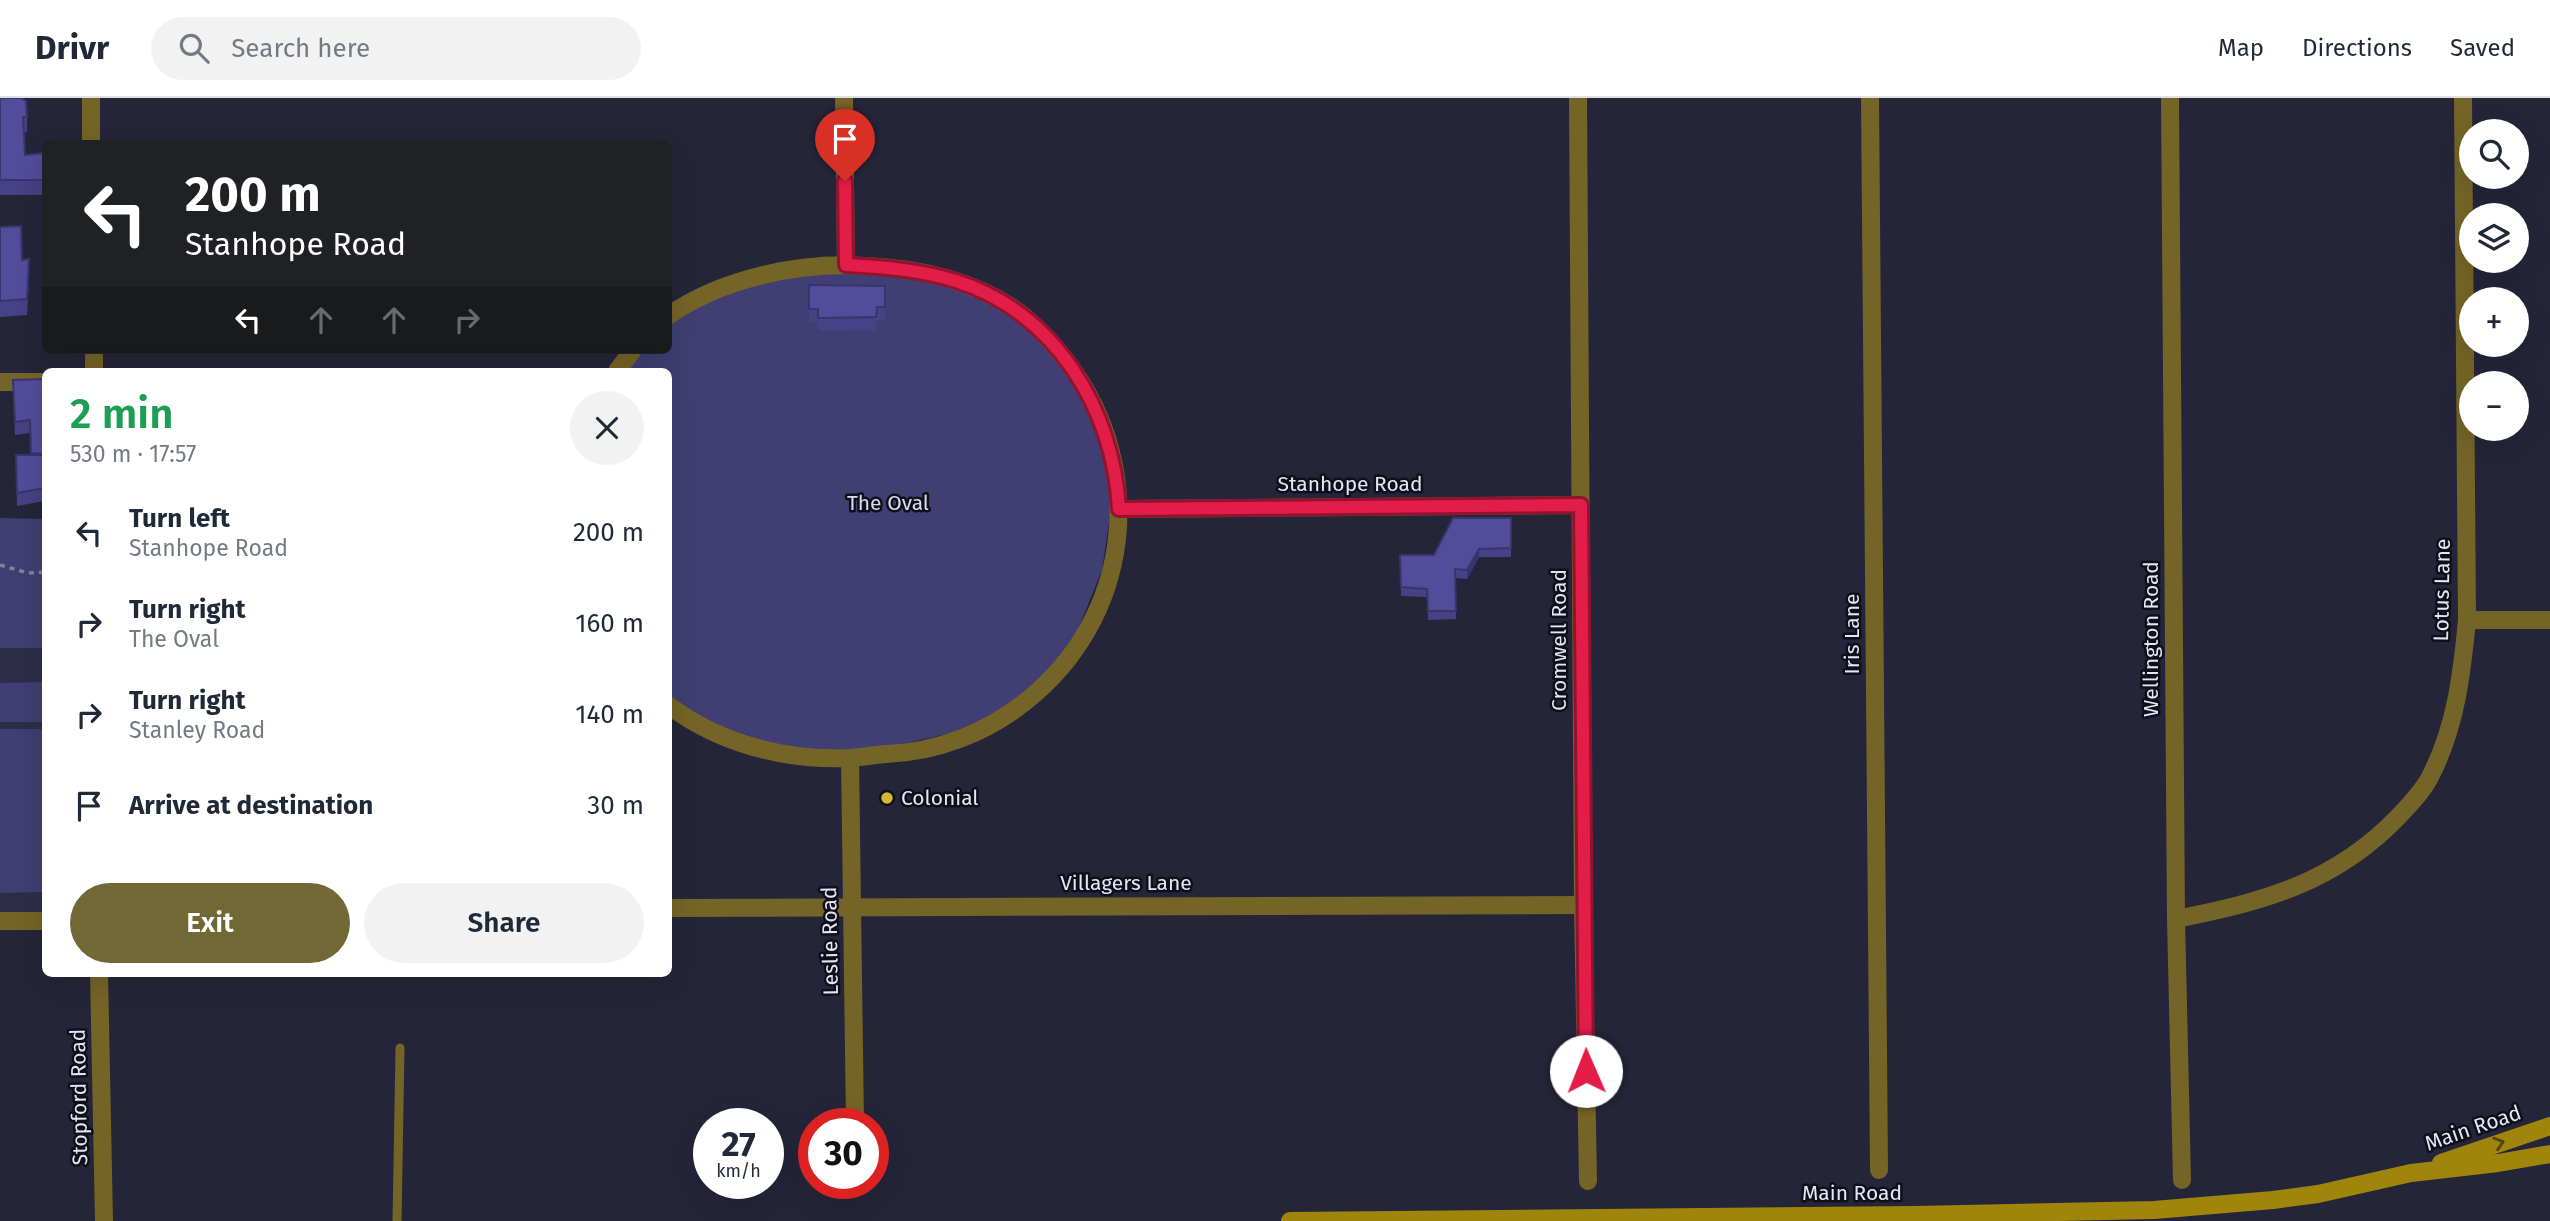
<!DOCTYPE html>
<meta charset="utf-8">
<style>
:root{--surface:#fff;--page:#f2f2f3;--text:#1f2937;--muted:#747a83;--line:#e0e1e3;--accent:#716836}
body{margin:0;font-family:"Fira Sans",sans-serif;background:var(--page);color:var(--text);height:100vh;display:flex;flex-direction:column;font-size:26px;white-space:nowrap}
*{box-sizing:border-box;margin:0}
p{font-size:23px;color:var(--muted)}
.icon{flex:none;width:38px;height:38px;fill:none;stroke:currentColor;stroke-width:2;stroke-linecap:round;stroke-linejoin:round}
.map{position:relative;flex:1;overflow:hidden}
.side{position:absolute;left:42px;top:270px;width:630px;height:609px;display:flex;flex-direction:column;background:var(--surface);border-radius:10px;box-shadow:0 7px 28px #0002}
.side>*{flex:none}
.banner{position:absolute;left:42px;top:42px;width:630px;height:214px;border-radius:10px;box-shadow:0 7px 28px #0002;background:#202124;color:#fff;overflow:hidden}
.tools{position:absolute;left:2459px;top:21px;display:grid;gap:14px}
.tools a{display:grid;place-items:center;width:70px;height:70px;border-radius:50%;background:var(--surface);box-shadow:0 7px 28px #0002;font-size:35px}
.speed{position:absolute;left:693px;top:1010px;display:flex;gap:14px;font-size:35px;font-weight:700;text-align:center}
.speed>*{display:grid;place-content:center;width:91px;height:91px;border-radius:50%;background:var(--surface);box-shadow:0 7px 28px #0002;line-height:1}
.speed small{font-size:18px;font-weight:400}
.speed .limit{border:10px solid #d22;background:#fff;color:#111}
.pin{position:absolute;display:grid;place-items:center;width:60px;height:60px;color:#fff;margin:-72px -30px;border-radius:50% 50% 50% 0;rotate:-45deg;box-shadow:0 0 7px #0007}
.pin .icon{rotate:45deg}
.me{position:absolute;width:77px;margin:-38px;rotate:359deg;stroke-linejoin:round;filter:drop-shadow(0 0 5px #0008)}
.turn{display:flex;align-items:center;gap:24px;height:147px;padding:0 28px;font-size:32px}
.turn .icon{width:91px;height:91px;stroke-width:2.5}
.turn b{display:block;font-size:49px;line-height:60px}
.lanes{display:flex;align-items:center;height:66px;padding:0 28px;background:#0003;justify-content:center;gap:35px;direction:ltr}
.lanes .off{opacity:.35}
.round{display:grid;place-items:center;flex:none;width:74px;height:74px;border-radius:37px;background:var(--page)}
.headline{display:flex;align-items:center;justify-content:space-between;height:119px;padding:0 28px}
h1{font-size:42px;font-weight:600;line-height:52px;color:#1e9e55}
.button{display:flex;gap:14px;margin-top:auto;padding:14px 28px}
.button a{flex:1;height:80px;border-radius:42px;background:var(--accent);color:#fff;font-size:28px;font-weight:600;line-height:80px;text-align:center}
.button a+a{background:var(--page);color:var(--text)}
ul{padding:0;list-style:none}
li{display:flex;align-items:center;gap:21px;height:91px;padding:0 28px}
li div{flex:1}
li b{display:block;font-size:26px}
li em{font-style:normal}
header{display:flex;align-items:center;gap:42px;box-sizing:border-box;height:98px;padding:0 35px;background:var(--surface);border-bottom:2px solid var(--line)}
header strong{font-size:33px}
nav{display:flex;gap:38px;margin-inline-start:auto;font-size:24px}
.search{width:490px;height:63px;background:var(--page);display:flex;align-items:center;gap:18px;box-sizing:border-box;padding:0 24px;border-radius:38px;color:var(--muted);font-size:26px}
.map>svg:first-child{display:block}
.built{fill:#2d2d49}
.green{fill:#403e72}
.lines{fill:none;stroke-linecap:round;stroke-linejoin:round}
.path{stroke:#828294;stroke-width:3.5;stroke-dasharray:5 5;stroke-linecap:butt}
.lane{stroke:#746427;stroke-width:9}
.street{stroke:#746427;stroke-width:18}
.secondary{stroke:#a0850d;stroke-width:18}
.wall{fill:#474185}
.shaded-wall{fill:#39356c}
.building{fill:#524c9b;stroke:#39356c;stroke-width:2}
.oneway{stroke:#504414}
.route-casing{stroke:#92132f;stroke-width:18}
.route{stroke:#e11d48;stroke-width:12}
.poi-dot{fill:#d6b534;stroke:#0f0f19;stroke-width:2.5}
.labels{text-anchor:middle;stroke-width:5;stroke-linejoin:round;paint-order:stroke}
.street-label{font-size:21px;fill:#e5e6f5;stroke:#0f0f19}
.park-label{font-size:21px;fill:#dadbf1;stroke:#0f0f19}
.poi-label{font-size:21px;fill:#e5e6f5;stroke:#0f0f19;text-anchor:start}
</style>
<header>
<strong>Drivr</strong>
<div class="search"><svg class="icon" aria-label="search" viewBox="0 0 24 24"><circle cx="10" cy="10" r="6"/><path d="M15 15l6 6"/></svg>Search here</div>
<nav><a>Map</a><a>Directions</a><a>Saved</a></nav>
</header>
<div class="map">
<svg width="2550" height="1123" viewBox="0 0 2550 1123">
<rect width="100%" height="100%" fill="#25253a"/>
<!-- built -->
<path class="built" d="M0,550H45V817L0,816Z"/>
<!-- green -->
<g class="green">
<path d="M889,170L1016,211L1084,297L1103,351L1111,411L1102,472L1078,531L1048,575L998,616L952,635L844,659L780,650L714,632L669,602L668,273H613L629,252H668V213L747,179Z"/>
<path d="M0,420L45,421V550H0Z"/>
<path d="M45,584V624H0V585Z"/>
<path d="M0,631H45V794L0,795Z"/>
</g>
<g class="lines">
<!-- path -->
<path class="path" d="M0,467L28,475L46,474"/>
<!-- lane -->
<path class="lane" d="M397,1123L400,950"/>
<!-- street -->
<g class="street">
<path d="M91,0V46"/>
<path d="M844,0L846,167"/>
<path d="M1578,0L1583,807L1588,1083"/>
<path d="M1870,0L1879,1072"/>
<path d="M2170,0L2176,821L2182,1082"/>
<path d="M668,218C722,180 800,164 864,168C916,170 969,181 1013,210C1035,225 1052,244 1068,265C1149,373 1131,521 1025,604C986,635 937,654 886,656C874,657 862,659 850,660C786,663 720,646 668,607"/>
<path d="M94,252V273"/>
<path d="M617,273L633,252"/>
<path d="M0,284H46"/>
<path d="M1119,411L1581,407"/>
<path d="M2467,522H2550"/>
<path d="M850,660L855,1026"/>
<path d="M668,810L1583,807"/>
<path d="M2176,821C2263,804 2335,785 2399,718C2410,706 2424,692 2431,677C2456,628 2462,575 2467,522L2463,0"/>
<path d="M0,823H46"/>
<path d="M99,875L104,1123"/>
<path d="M856,1085L857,1088"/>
</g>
<!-- secondary -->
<g class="secondary">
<path d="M2441,1065L2550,1028"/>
<path d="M1290,1123L1916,1117L2154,1112L2273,1102L2318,1096L2411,1075L2498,1065L2550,1056"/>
</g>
</g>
<!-- wall -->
<g class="wall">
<path d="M0,0L27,19V34H23L25,57L43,55V97H0Z"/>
<path d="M0,129L22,162L29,176L27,217L0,219Z"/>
<path d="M809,187L885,188V222H877L876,232L818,233V224L809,225Z"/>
<path d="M46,281V369H44V403L17,408L16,357H31L30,335L15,337L13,282Z"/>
<path d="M1511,420V459H1479L1467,481L1455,480L1456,521L1428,522L1427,499L1401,498L1400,457H1434Z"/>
</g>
<!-- shaded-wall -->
<g class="shaded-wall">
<path d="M29,161V176L27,217V201Z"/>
<path d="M1479,451V459L1467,481V472Z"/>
</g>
<!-- building -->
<g class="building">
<path d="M0,0H21L26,3L27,19H23L25,57L43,55V82H0Z"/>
<path d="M21,128L22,162L29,161L27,201L0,203V129Z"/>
<path d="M809,187L885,188V209H877L876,219L818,220V211H809Z"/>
<path d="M46,281V356L31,355L30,322L15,324L13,282Z"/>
<path d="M16,357H44V390L17,395Z"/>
<path d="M1453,420H1511V450L1479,451L1467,472L1455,471L1456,513H1428L1427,491L1401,489L1400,457H1434Z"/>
</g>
<!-- one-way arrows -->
<defs><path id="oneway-chevron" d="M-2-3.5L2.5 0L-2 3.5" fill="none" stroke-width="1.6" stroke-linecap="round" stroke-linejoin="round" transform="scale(1.75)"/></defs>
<use class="oneway" href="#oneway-chevron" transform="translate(2499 1045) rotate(-18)"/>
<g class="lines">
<defs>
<path id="route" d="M845,83L846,167C884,169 920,172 956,183C1056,215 1113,311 1119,411L1581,407L1586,973"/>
</defs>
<!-- route casing -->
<use href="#route" class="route-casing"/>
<!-- route -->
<use href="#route" class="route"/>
</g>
<!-- markers -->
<circle class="poi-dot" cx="887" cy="700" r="7"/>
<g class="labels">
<!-- street labels -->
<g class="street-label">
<text x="1350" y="393">Stanhope Road</text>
<text transform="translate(2442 492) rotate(-89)" y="7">Lotus Lane</text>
<text transform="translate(1852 536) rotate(-90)" y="7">Iris Lane</text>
<text transform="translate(2151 541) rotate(-90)" y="7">Wellington Road</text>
<text transform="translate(1559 542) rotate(-90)" y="7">Cromwell Road</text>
<text x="1126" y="792">Villagers Lane</text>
<text transform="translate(830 843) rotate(-91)" y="7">Leslie Road</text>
<text transform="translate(79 999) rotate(-91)" y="7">Stopford Road</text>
<text transform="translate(2473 1030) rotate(-19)" y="7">Main Road</text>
<text x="1852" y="1102">Main Road</text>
</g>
<!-- park labels -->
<g class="park-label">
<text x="888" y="412">The Oval</text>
</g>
<!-- poi labels -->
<g class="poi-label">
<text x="901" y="707">Colonial</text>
</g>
</g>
</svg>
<div class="tools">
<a><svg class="icon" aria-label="search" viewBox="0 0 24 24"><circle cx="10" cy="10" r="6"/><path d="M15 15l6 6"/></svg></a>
<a><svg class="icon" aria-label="layers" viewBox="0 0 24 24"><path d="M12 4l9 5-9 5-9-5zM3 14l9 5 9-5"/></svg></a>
<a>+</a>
<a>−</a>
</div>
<div class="speed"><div>27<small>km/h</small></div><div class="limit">30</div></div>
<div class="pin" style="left:845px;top:83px;background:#d93025"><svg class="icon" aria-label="arrive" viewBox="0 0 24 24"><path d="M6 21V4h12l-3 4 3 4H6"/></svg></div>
<svg class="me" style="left:1586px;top:973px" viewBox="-20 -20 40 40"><circle r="19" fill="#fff"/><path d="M0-13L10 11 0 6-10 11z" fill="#e11d48"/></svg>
<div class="banner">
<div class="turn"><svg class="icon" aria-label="left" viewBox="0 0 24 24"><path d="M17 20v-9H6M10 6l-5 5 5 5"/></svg><div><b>200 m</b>Stanhope Road</div></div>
<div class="lanes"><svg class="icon" aria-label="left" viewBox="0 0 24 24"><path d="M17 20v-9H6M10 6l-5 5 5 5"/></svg><svg class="icon off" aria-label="ahead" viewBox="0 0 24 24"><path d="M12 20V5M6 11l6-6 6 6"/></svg><svg class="icon off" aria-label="ahead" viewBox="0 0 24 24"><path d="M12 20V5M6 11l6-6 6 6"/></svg><svg class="icon off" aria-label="right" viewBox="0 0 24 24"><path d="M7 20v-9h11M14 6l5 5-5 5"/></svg></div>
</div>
<section class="side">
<div class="headline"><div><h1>2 min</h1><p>530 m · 17:57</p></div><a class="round"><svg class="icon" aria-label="close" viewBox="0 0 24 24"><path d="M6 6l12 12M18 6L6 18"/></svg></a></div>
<ul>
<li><svg class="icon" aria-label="left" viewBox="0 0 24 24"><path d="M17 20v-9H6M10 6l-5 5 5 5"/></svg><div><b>Turn left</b><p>Stanhope Road</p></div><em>200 m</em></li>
<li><svg class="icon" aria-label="right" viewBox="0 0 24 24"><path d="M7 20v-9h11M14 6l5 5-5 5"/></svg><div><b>Turn right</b><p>The Oval</p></div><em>160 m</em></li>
<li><svg class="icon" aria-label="right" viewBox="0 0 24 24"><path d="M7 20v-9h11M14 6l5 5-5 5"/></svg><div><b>Turn right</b><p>Stanley Road</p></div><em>140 m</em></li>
<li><svg class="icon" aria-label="arrive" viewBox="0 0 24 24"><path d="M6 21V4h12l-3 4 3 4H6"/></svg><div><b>Arrive at destination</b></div><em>30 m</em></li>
</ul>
<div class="button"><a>Exit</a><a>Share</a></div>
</section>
</div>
